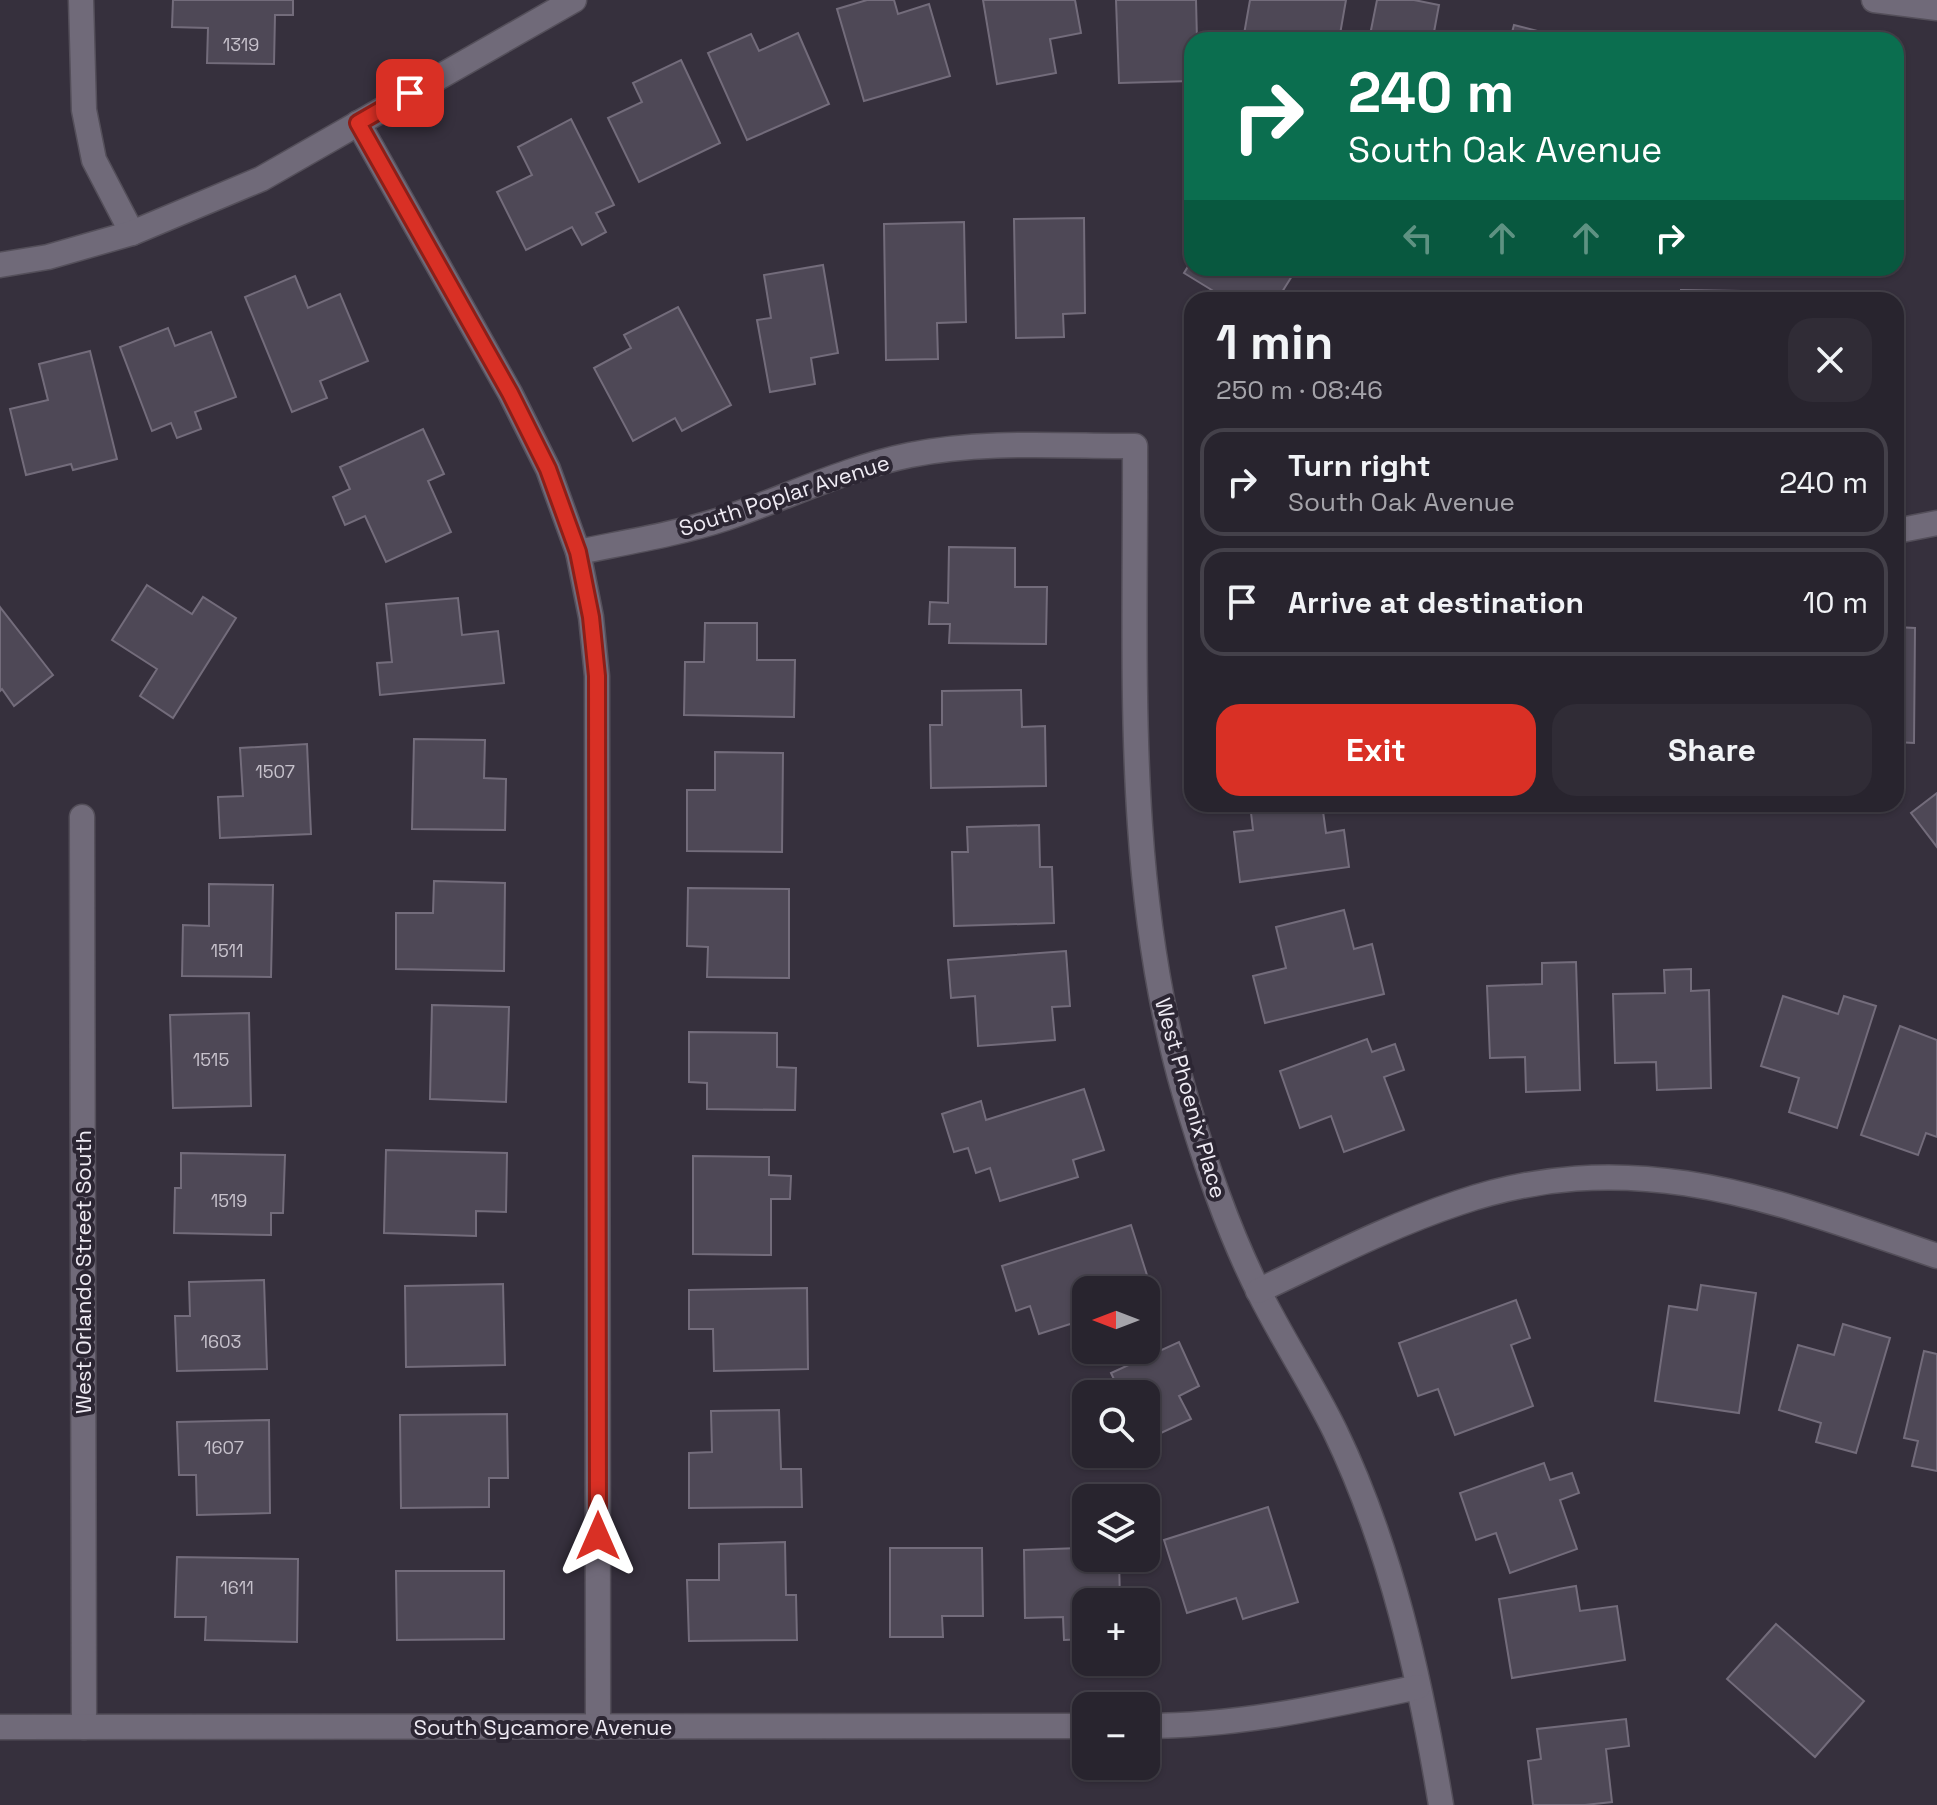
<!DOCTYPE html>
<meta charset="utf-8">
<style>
:root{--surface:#28242e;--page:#302c36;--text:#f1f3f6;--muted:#a5a4aa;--line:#44414a;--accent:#d93025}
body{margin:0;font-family:"Space Grotesk",sans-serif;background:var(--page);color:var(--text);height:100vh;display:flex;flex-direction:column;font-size:30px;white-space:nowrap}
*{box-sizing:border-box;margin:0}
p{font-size:26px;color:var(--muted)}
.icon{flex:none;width:44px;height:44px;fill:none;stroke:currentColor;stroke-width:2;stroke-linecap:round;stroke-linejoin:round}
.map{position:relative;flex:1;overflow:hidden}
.details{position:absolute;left:1184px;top:292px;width:720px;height:520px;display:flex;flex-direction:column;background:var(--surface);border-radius:24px;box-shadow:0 2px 6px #0004,0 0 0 2px var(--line)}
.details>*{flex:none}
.banner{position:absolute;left:1184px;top:32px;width:720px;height:244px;border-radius:24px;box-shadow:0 2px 6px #0004,0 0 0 2px var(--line);background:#0b6e4f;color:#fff;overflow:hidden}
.needle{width:52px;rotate:270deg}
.fabs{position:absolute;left:1072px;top:1276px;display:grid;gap:16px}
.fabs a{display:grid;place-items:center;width:88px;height:88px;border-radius:16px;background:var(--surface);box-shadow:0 2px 6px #0004,0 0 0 2px var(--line);font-size:40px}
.pin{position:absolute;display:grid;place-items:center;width:68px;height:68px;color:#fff;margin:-34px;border-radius:16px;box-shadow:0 4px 12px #0006}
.me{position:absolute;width:88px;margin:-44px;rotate:0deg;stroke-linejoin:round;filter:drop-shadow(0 0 6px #0008)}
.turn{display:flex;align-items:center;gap:28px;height:168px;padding:0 32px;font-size:36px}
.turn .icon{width:104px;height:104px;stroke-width:2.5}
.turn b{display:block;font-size:56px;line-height:68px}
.lanes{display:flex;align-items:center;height:76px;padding:0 32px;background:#0003;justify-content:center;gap:40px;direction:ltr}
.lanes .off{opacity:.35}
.round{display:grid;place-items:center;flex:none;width:84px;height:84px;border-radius:24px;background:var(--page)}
.summary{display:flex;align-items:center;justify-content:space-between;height:136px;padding:0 32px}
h1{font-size:48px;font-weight:700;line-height:60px}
.cta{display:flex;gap:16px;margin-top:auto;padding:16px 32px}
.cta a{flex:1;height:92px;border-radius:24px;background:var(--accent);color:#fff;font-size:32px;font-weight:700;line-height:92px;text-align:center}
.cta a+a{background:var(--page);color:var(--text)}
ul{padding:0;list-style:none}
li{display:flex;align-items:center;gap:24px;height:108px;margin:0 16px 12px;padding:0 16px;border:4px solid var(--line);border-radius:24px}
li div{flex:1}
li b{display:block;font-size:30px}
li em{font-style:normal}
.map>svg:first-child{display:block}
.building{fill:#4e4856;stroke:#736c7b;stroke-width:2}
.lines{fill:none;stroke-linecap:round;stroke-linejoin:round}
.minor-casing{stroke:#544f5a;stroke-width:27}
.minor{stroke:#706a79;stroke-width:24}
.route-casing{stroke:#8d1f18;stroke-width:20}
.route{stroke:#d93025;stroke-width:14}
.labels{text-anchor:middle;stroke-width:8;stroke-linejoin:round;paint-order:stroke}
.number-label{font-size:18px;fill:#c7c2cc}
.street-label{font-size:22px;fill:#efebf4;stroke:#2c2633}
</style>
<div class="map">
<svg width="1937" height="1805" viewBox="0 0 1937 1805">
<rect width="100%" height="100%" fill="#36303d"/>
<!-- building -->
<g class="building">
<path d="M173,0H293V15H275L274,64L207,63L208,28L172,27Z"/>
<path d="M867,0H894L898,14L929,4L950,76L864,101L837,9Z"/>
<path d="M983,0H1075L1081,33L1050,39L1056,73L997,84Z"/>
<path d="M1116,0H1196L1197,40H1192V81L1119,83Z"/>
<path d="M1250,0H1346L1339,40H1243Z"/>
<path d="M1377,0H1414L1439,5L1434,32L1478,40H1369Z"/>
<path d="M1514,25L1565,38V40H1510Z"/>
<path d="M798,33L829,104L747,140L708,53L751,34L759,51Z"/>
<path d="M681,60L720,143L639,182L608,118L642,102L633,83Z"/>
<path d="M571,119L614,205L596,213L606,232L582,245L572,227L526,250L497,192L532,175L518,147Z"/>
<path d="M1084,218L1085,313L1063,314L1064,337L1016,338L1014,219Z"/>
<path d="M964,222L966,322L937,323L938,359L886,360L884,224Z"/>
<path d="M1192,260V268H1297L1277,300H1210L1215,292L1184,273Z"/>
<path d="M823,265L838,353L811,358L815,384L770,392L757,320L771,318L764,275Z"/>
<path d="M295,276L308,308L340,294L368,361L320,381L327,398L292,412L245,297Z"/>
<path d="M1681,290L1741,291V300H1681Z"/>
<path d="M678,307L731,405L682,431L675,418L633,441L594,368L631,348L624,335Z"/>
<path d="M168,328L175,346L211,332L236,397L195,412L201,429L177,438L171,423L152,431L120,347Z"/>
<path d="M90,351L117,459L73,470L71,464L26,475L10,409L48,400L39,364Z"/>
<path d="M423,429L444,474L428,481L451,532L386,562L365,516L345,525L333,497L350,489L340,467Z"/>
<path d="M949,547L1015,548V587H1047L1046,644L949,643L950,624H929L930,602L948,603Z"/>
<path d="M147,585L192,614L203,597L236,618L173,718L140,696L157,669L112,640Z"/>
<path d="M458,598L462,635L498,631L504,683L380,695L377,663L392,662L386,604Z"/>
<path d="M0,607L53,675L14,706L2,689L0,691Z"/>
<path d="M705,623H757V660H795L794,717L684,715L685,662H704Z"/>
<path d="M1896,627L1915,628L1914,743L1896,742Z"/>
<path d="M1021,690L1022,727L1045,726L1046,786L931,788L930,725H942V691Z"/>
<path d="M414,739L485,740L484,778L506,779L505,830L412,829Z"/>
<path d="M307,744L311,834L220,838L218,797L243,796L240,748Z"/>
<path d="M715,752L783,753L782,852L687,851V790H715Z"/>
<path d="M1937,793V847L1911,813Z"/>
<path d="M1250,804H1322L1326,833L1344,830L1349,867L1240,882L1234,832L1253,830Z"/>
<path d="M1039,825L1040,867H1052L1054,923L954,926L952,852H968L967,827Z"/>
<path d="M434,881L505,883L504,971L396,969V913H433Z"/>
<path d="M209,884L273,885L271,977L182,976L183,925L209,926Z"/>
<path d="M688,888L789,889V978L707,977L708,947L687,946Z"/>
<path d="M1344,910L1354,949L1372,944L1384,994L1265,1023L1253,976L1286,968L1276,927Z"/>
<path d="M1066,951L1070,1006L1052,1007L1055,1040L978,1046L975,996L951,998L948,960Z"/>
<path d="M1576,962L1580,1090L1526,1092L1525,1057L1490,1058L1487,986L1542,984V963Z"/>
<path d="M1691,969V991L1709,990L1711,1088L1657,1090L1656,1062L1615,1063L1613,994L1665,993L1664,970Z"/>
<path d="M1783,996L1838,1014L1844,996L1876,1006L1837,1128L1789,1112L1799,1078L1761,1066Z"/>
<path d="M432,1005L509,1007L506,1102L430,1099Z"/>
<path d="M249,1013L251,1106L173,1108L170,1015Z"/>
<path d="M1900,1026L1937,1040V1137L1926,1133L1918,1155L1861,1135Z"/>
<path d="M689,1032L777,1033V1067L796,1068L795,1110L707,1109V1083L689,1082Z"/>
<path d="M1367,1039L1372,1052L1395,1044L1404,1070L1384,1077L1404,1130L1344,1152L1331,1116L1300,1128L1280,1071Z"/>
<path d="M1084,1089L1104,1150L1073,1160L1078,1177L1000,1201L990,1168L976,1173L968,1148L954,1152L942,1114L981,1101L986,1120Z"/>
<path d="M386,1150L507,1153L506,1212L476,1211V1236L384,1233Z"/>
<path d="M181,1153L285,1155L283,1213H271V1235L174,1233L175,1188H181Z"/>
<path d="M693,1156L769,1157V1175L791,1176L790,1199H771V1255L693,1254Z"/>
<path d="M1131,1225L1154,1297L1146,1300V1290H1086V1319L1039,1334L1030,1306L1016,1311L1002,1266Z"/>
<path d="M264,1280L267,1369L177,1371L175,1316H190L189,1282Z"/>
<path d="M503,1284L505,1365L406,1367L405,1286Z"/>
<path d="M1701,1285L1756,1293L1739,1413L1655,1401L1669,1306L1697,1310Z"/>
<path d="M807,1288L808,1369L714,1371L713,1329H689V1290Z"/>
<path d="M1516,1300L1530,1338L1511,1345L1533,1406L1455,1435L1438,1389L1418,1396L1399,1343Z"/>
<path d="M1843,1324L1890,1338L1856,1453L1816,1442L1821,1423L1779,1410L1798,1345L1834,1355Z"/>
<path d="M1179,1342L1199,1386L1179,1396L1191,1419L1146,1440V1394H1109L1119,1390L1111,1373Z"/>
<path d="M1924,1351L1937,1354V1471L1912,1466L1918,1441L1904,1438Z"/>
<path d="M779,1410L781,1469H801L802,1507L689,1508V1453L712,1452L711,1411Z"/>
<path d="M507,1414L508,1478H489V1507L401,1508L400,1415Z"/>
<path d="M269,1420L270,1513L197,1515L196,1475H179L177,1422Z"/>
<path d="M1544,1463L1550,1480L1572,1473L1579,1493L1560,1500L1577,1549L1510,1573L1496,1533L1476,1540L1460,1493Z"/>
<path d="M1268,1507L1298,1602L1243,1619L1236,1598L1187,1613L1164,1540Z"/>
<path d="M1079,1522H1086V1558H1119L1120,1602H1086V1639L1064,1640L1063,1617L1025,1618L1024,1550L1080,1548Z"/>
<path d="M785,1542L786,1595H796L797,1640L689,1641L687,1580H719V1544Z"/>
<path d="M890,1548H982L983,1616H942L943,1637H890Z"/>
<path d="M177,1557L298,1559L297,1642L205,1640L206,1617H175Z"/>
<path d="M396,1571H504V1639L397,1640Z"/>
<path d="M1576,1586L1580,1611L1617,1606L1625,1660L1512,1678L1499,1599Z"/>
<path d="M1776,1624L1864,1701L1815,1757L1727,1679Z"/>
<path d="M1626,1719L1629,1746L1606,1749L1612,1802L1585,1805H1533L1528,1761L1541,1759L1537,1729Z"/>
</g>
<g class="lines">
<defs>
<g id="minor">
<path d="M81,0L84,110L94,160L132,233"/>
<path d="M1874,0L1937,8"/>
<path d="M358,123L510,393L548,469L578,552L591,617L597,676L598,1727"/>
<path d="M0,265L48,257L132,233L261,179L574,0"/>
<path d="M1896,531L1937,523"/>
<path d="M578,552C627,542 678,534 726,518C788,497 846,468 910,455C983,440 1061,446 1135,446C1136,664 1123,884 1185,1095C1205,1162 1228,1231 1260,1294C1283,1340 1312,1384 1335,1431C1391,1547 1420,1678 1441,1805"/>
<path d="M82,817L84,1727"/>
<path d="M1258,1291C1324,1260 1389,1226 1458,1203C1633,1143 1773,1200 1937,1256"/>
<path d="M1146,1726C1239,1726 1328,1706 1418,1687"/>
<path d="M0,1727L1086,1726"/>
</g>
</defs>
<!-- minor casing -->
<use href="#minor" class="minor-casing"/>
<!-- minor -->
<use href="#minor" class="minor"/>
</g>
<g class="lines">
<defs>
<path id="route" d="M410,93L358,123L510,393L548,469L578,552L591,617L597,676L598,1536"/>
</defs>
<!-- route casing -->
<use href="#route" class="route-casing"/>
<!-- route -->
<use href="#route" class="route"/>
</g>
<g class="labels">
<!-- number labels -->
<g class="number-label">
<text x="241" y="51">1319</text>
<text x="275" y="778">1507</text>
<text x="227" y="957">1511</text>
<text x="211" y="1066">1515</text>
<text x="229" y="1207">1519</text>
<text x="221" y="1348">1603</text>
<text x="224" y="1454">1607</text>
<text x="237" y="1594">1611</text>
</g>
<!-- street labels -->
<g class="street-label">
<text transform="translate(784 495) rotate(-18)" y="8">South Poplar Avenue</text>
<text transform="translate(1191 1098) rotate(74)" y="8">West Phoenix Place</text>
<text transform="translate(83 1272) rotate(-90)" y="8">West Orlando Street South</text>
<text x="543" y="1735">South Sycamore Avenue</text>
</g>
</g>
</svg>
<div class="fabs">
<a><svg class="needle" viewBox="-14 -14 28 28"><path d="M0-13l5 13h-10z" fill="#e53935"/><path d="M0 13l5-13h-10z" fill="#a5a4aa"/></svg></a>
<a><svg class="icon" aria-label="search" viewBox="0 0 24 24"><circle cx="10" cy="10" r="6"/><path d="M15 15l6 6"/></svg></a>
<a><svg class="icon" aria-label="layers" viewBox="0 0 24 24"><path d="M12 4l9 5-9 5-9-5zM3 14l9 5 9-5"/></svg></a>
<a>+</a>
<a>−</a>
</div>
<div class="pin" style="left:410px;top:93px;background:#d93025"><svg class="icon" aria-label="arrive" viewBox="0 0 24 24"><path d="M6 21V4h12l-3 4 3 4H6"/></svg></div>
<svg class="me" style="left:598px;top:1536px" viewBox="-20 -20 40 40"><path d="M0-17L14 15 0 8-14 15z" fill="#d93025" stroke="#fff" stroke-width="4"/></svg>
<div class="banner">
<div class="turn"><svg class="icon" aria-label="right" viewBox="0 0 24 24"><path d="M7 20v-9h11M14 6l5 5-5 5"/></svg><div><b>240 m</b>South Oak Avenue</div></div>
<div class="lanes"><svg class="icon off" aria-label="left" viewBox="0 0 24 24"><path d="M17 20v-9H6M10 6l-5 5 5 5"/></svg><svg class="icon off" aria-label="ahead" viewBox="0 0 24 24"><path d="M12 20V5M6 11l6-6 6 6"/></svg><svg class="icon off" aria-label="ahead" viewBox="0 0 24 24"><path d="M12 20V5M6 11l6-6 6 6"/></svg><svg class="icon" aria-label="right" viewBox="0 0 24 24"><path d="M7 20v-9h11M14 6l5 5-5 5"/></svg></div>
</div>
<section class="details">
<div class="summary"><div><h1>1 min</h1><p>250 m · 08:46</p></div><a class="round"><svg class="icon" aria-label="close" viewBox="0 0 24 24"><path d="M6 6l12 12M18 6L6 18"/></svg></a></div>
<ul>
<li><svg class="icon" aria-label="right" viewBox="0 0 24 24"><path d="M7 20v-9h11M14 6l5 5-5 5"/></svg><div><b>Turn right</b><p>South Oak Avenue</p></div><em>240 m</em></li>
<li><svg class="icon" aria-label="arrive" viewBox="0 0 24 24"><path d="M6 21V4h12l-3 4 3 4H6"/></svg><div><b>Arrive at destination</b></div><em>10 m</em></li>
</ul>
<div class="cta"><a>Exit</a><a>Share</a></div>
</section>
</div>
